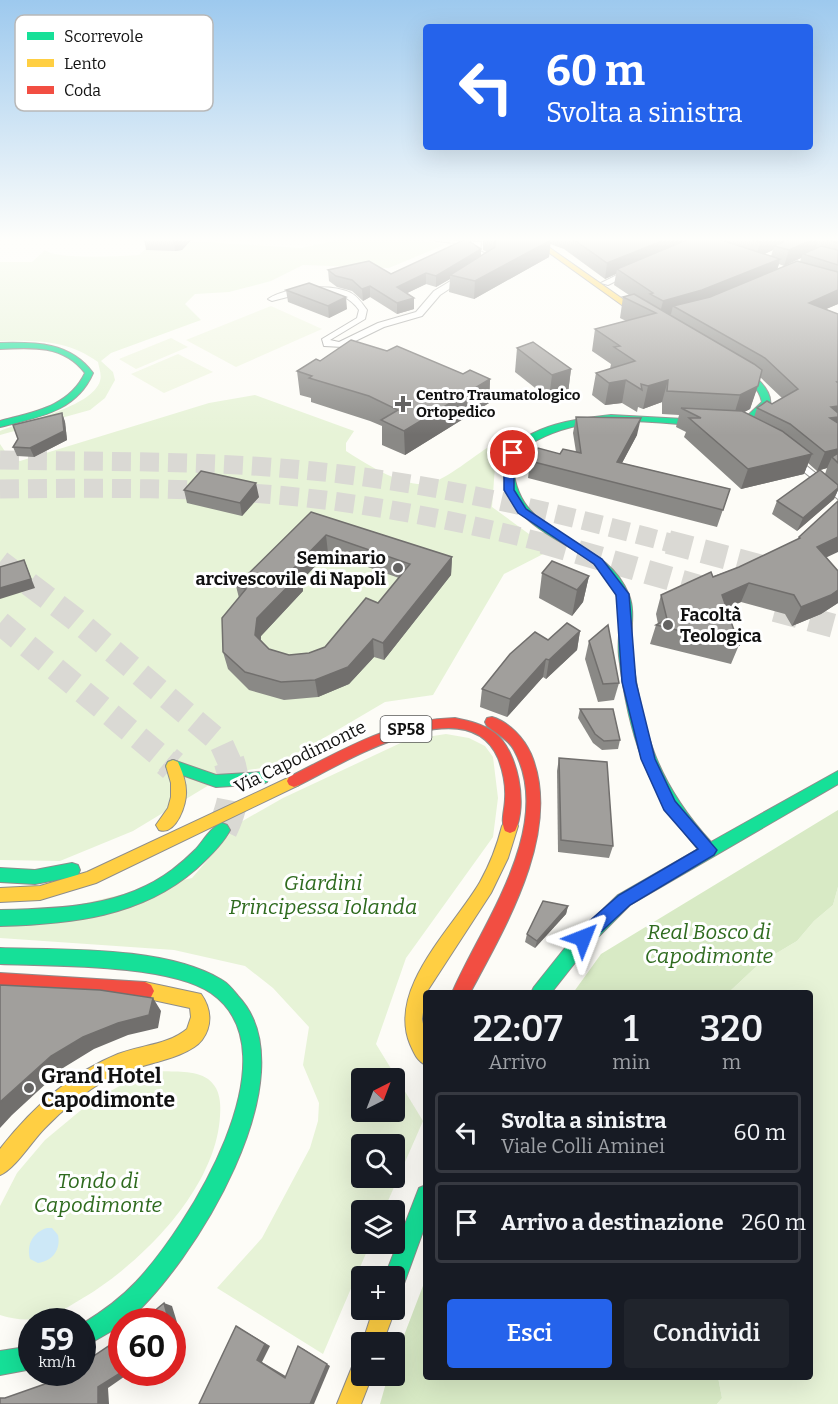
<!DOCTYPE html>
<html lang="it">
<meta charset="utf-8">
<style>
:root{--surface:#171b24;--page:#20242c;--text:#f1f3f6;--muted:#9ea1a6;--line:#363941;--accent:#2563eb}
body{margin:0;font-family:Bitter,serif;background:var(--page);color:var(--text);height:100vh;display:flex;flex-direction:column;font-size:22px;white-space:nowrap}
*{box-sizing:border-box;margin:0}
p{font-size:20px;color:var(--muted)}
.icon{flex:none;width:33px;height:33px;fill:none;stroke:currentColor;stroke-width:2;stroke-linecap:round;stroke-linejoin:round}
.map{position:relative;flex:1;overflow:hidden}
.panel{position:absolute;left:423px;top:990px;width:390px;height:390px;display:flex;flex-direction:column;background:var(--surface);border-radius:6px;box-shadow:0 6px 24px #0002}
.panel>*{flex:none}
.banner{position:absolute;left:423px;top:24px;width:390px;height:126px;border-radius:6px;box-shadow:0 6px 24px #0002;background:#2563eb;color:#fff;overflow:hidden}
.needle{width:39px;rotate:42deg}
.tools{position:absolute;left:351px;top:1068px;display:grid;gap:12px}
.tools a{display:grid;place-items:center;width:54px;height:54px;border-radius:6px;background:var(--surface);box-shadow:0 6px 24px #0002;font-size:30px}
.speed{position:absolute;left:18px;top:1308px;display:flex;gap:12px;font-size:30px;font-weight:700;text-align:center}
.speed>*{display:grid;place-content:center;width:78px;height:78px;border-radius:50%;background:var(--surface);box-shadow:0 6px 24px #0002;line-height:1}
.speed small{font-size:15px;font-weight:400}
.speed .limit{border:9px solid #d22;background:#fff;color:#111}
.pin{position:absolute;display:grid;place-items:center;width:51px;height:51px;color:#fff;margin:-26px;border:3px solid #fff;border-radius:50%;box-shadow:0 2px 6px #0007}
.me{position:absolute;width:66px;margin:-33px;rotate:45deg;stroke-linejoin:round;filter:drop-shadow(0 0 4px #0008)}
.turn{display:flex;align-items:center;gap:21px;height:126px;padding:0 24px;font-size:27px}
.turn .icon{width:78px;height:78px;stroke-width:2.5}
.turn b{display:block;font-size:42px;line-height:51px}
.eta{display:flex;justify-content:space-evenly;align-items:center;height:102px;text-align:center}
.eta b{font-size:36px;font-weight:600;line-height:42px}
.primary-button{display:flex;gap:12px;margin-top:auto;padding:12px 24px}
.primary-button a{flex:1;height:69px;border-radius:6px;background:var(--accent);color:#fff;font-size:24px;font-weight:600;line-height:69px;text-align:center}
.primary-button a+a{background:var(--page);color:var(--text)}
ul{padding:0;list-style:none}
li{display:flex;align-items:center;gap:18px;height:81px;margin:0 12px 9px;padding:0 12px;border:3px solid var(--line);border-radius:6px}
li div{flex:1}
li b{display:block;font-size:22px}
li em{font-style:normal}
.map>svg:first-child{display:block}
.green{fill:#e7f3d7;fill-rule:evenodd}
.forest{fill:#d8eac5}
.pitch{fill:#f0f6e1}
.water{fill:#cde8f7}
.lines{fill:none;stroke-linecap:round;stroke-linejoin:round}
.highway-tunnel-far2{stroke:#dad9d4;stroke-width:19;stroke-dasharray:19 9;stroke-linecap:butt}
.highway-tunnel-far1{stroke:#dad9d4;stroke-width:24;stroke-dasharray:24 12;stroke-linecap:butt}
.highway-tunnel{stroke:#dad9d4;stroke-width:31;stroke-dasharray:31 15;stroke-linecap:butt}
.street-casing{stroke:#979795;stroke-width:2}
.fast-casing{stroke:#8e8d8b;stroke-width:2}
.slow-casing{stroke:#8e8d8b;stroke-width:2}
.jam-casing{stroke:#8e8d8b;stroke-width:2}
.street{fill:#fffffe;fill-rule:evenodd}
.fast{fill:#16e098;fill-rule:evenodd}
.slow{fill:#ffcf43;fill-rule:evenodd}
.jam{fill:#f24e42;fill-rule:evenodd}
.wall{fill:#8a8986;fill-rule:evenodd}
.shaded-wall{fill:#716f6d}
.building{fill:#a19f9c;stroke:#716f6d;stroke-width:1.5;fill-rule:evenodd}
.route{fill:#2563eb;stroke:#184099;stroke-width:1.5}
.poi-dot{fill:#646362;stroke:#fff;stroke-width:2}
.labels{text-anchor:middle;stroke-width:6;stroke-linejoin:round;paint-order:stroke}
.far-poi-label{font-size:15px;font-weight:bold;fill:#111;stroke:#fff;text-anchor:start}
.shield{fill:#fff;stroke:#585858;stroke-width:1.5}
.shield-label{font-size:16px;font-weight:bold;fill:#111}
.poi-label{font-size:18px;font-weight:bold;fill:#111;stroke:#fff;text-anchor:end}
.street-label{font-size:18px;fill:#111;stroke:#fff}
.near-park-label{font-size:21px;font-style:italic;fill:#2f6b1f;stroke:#fff}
.near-poi-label{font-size:21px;font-weight:bold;fill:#111;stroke:#fff;text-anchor:start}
.key{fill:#fff;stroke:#b8b8b8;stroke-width:1.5}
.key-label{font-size:16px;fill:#111}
</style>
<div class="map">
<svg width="838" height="1404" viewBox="0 0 838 1404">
<rect width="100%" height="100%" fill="#fdfcf7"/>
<!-- green -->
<g class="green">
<path d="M156,239L301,248L343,239H417L444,245L389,268L303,265L271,281L229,292L195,294L185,304L201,320L111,353L101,361L113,372L115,380L105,398L90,410L0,435V431C25,421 92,407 100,381C102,375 99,368 98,362C68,340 36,340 0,341V262H32L45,250C56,260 122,256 139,255Z"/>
<path d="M255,395L354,431L346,443V451C366,464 407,490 431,483C448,478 474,456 490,446L499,450L496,453L492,507L551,550L504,574L433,695L385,702L300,752L268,767L229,773L133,831L60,861L0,860V444L8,456L20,461L209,403Z"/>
<path d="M446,734L469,738L485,746L493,757L498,798L493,837L406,958L376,1044L423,1121L384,1210H362V1244H370L323,1354L217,1288L262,1238L310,1148L318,1121L319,1103L303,1065L309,1027L273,988L245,966L174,950L0,938V923L192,878L239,823L283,798L407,740ZM362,1078H394V1112H362ZM362,1144H394V1178H362Z"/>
<path d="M838,887V1404H717L722,1398L718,1377H810V993H728L760,963L797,941L814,921L833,905Z"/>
<path d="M159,1071C174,1072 195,1070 208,1079C220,1088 221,1102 220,1116C216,1190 138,1267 78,1301C68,1307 56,1315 45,1317C29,1321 16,1320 0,1315V1206L17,1173L45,1140L92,1101L127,1082Z"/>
</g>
<!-- forest -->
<g class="forest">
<path d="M838,810V887L833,905L814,921L797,941L760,963L728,993H573L601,954Z"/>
<path d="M426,1278V1377H718L722,1398L717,1404H380L388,1376H394L395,1359Z"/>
</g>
<!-- pitch -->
<g class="pitch">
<path d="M271,306L322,329L236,367L186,340Z"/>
<path d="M171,338L188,347L136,369L119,359Z"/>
<path d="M178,354L213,372L164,393L131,374Z"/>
</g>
<!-- water -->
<path class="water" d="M47,1228H52L58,1235C61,1249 53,1261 38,1263L30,1259C26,1245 33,1232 47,1228Z"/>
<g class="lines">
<!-- highway-tunnel-far2 -->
<g class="highway-tunnel-far2">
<path d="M0,460C104,462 209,460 313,471C435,483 555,512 674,544"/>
<path d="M0,489C92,488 185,487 277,495C368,503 460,521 549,544"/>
</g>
<!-- highway-tunnel-far1 -->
<g class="highway-tunnel-far1">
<path d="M543,542L720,593"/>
<path d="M668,542L838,587"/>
<path d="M0,562L75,619L221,743L230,763"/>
<path d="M775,610L838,627"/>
<path d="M0,623L169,763"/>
</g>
<!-- highway-tunnel -->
<g class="highway-tunnel">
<path d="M167,761L173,766"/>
<path d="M222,830C233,807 238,786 229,761"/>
</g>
<defs>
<g id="street">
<path d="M433,239L481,242L480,251L494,258L487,266H481L485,259L474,253L475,245L436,241Z"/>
<path d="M627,270L634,272L608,285L601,283Z"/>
<path d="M462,274L469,276L440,295L422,316L384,327L343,347L324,346L322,339L357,318L359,310C339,281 300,294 272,301L268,299C286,287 331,283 351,293C358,297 362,303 367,310L365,319L330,340L339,342L378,323L416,312L434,291Z"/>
<path d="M793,455L838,491V499L789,460L788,458Z"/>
</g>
<g id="fast">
<path d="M0,343C36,342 70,342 93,373C76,412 38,417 0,427V421C33,412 69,407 85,373C64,345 32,347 0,349Z"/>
<path d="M733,368C749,367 773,389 770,405L752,421L744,419L762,402C759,386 746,379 733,372Z"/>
<path d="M611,415L702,420L707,423L702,426C646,421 589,413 537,440C525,446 514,454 514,470C514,484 521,501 531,511C561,546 609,547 629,595C636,613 629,635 632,654C642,732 657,783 711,842L838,771V784L630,905L585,950L551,993H531L534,987L573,938L618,895L698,849C646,791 628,732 619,656C617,637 623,616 617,597C600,542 523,544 506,485C503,474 502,464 509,454C526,425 581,418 611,415Z"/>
<path d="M173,760L216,775L262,772L267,774L269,778L267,782L262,784L216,787L168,770L166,766L168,762Z"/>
<path d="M222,823L227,825L230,830C223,844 208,858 196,869C141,917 71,924 0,926V910C59,909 123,907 172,870C180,864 189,856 196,849C204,840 211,827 222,823Z"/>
<path d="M72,863L78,865L80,870L78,875L72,877L35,884L0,882V868L35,870Z"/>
<path d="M0,948C65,950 166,946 222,980C229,984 234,991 238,996C312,1074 192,1267 126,1322H122V1325L82,1348V1324C102,1312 120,1299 136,1282C187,1228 298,1053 211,993C169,964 52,966 0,964Z"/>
<path d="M426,1185V1223L402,1289L394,1292V1276H385L419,1188Z"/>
<path d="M32,1346V1369L0,1375V1351Z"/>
</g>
<g id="slow">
<path d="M530,239H537L647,316L640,318Z"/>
<path d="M173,760L178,762C182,771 186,781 186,791C187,804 176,836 159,830L156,825L168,808L171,797V783L166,766L168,762Z"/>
<path d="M294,775L299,777L301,781L299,785L96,883L40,900L0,902V888L40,886L87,872Z"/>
<path d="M510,819L515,821L518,826L508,858L491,893L426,993L422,1019L426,1038V1065C417,1061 414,1053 410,1044C387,988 454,927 480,882C490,864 497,846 502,826L505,821Z"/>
<path d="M145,982L201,994C211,1008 213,1025 202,1040C187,1060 132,1065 109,1078C85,1092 63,1109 44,1129C32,1141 15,1169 0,1175V1149C31,1109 71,1073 118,1054C141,1045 168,1045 187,1029L191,1017L190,1008L139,997L136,991L139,985Z"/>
<path d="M394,1308L395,1310L383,1342L362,1344L373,1310Z"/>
<path d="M362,1359V1376H372L361,1404H337L354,1362Z"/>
</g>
<g id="jam">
<path d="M492,717C509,722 524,738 531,754C563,830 506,926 470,993H452C481,925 556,827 514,750C509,740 496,733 487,726L485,722L487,718Z"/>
<path d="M455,718C469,721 483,724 495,733C518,751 528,805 515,831L510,833L505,831C500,821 505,809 505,799C506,785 503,771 498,758C467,686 342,764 299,785L294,787L289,785L287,781L289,777C343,750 393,719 455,718Z"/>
<path d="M0,973L145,982L151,985L154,991L151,997L145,1000L0,991Z"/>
</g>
</defs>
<!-- street casing -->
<use href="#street" class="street-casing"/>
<!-- fast casing -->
<use href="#fast" class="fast-casing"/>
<!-- slow casing -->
<use href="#slow" class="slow-casing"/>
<!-- jam casing -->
<use href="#jam" class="jam-casing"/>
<!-- street -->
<use href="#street" class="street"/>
<!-- fast -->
<use href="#fast" class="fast"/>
<!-- slow -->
<use href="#slow" class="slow"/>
<!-- jam -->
<use href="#jam" class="jam"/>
</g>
<!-- wall -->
<g class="wall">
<path d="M144,239H192L182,250L175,251L146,250Z"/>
<path d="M483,239H838V304L826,309L838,314V490L834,499L797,531L772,514L777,501L825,474L827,468L817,471L808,463L804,474L741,489L684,437L686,432L676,427L679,415L662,414V402L643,409L638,407L637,412L622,403L605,405L592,395L596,373L610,369L611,364L592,351L595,329L626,321L620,318L623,297L629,295L614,285L616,274L605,279L564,249L550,244L549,257L474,299L449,292L450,279L436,287L426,284L407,293L414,298V309L397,314L370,297L363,301L352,291L337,287L329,281L328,270L391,274L472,243L481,256L487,252L483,250ZM773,250L771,256L764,254ZM801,258L800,262L777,270L779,264L784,266ZM760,377L782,398L772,404L757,408L754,417L744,412L750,409Z"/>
<path d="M286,290L347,309L329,318L288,302Z"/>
<path d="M517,348L571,369L568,393L549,399L515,372Z"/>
<path d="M320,361L463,374L490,379L489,403L405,455L382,445V426L370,421L311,402V398L300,395L297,371Z"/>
<path d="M62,413L65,422L67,440L34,457L17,456L13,447Z"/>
<path d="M576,417L637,435L622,463L730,489L717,527L528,478L530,461L560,454L576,452L573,433Z"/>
<path d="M184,490L259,497L242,516L187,503Z"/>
<path d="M311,512L452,557L451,575L384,660L374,657L349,684L318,697L284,700L249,690L228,669L223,652L239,598L236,586ZM328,553L399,578L378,603L325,647L309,653L289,655L269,649L261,640V636L303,591L302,580Z"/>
<path d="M799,537L826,558L838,571V603L821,614L792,626L785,614L741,602L726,609L739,645L731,664L650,644L656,625L658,624L656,614L661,595L739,567L797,540Z"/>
<path d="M542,573L589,576L583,602L572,616L539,598Z"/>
<path d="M580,631L577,650L546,679L543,677L507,717L480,707L482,689L548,640Z"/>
<path d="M589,641L619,683L614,700L598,702L585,659Z"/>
<path d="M580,709L620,740L618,749L602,750L593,743L578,718Z"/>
<path d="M559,758L613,846L609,858L558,852L557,771Z"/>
<path d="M568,906L566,914L535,948L525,942L527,934Z"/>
</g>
<!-- shaded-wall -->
<g class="shaded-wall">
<path d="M173,239H192L182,250L175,251Z"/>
<path d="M667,239H688L617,269L616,274L605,279L607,263Z"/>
<path d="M768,239H797L774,246L773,250L756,258L760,242Z"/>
<path d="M814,239H819L815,252L803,254L801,258L784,266L789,250Z"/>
<path d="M551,240L549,257L474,299L475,281Z"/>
<path d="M481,249V260L450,275V279L436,287V276Z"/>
<path d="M780,259L776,274L698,306H673L671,314L659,317L663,301Z"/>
<path d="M426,273V284L397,298V287Z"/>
<path d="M370,286V297L363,301L362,289Z"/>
<path d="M838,290V304L803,319L809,303Z"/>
<path d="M346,297L347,309L329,318L328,306Z"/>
<path d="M414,298V309L397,314V303Z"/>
<path d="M571,369L568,393L549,399L552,375Z"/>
<path d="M490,379L489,403L405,455L404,431Z"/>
<path d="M626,380L622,403L605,405L609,383Z"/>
<path d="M668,380L662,402L643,409L648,386Z"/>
<path d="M758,386L750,409L733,418L740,395Z"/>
<path d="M838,406V424L823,436L831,407Z"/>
<path d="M62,413L65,422L67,440L34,457L30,448Z"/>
<path d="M641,418L637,435L614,478L617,462Z"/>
<path d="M838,449V463L832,457L827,468L817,471L825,452Z"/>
<path d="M812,454L804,474L741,489L748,469Z"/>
<path d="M256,483L259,497L242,516L240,503Z"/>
<path d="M838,488V490L834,499L797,531L803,518Z"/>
<path d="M326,535L328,553L302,580L303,591L261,636L259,653L255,635L257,618L292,570Z"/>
<path d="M838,537V552L808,566L817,547Z"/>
<path d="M452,557L451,575L384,660L383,643Z"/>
<path d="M24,560L35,588L0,599V588Z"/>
<path d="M589,576L583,602L572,616L577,590Z"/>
<path d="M749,583L741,602L715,614L722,595Z"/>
<path d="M838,590V603L821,614L792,626L801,607Z"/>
<path d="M580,631L577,650L546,679L549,660Z"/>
<path d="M373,639L374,657L349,684L318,697L315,680Z"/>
<path d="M546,659L543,677L507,717L510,699Z"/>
<path d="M568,906L566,914L535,948L537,941Z"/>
<path d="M153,998L161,1011L158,1028L128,1035L94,1049L63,1068L12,1115L0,1128V1102L51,1056L83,1037Z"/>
<path d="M164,1303L172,1306L180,1332L172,1340V1322H169Z"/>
<path d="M236,1326L270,1346L262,1362L289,1378H285L257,1360Z"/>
<path d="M302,1348L330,1366L314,1404H310Z"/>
<path d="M122,1372H131L108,1388L109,1404H98V1387Z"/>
</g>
<!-- building -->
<g class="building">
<path d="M466,239H471L470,242L481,249L436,276L426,273L397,287L414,298L397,303L370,286L362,289L352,280L336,276L328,270L369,261L391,274Z"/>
<path d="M494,239H548L551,240L475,281L450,275L495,247V239Z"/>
<path d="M573,239H667L607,263Z"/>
<path d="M689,239H718L780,259L702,290L663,301L650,294L653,293L617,269Z"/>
<path d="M750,239H768L760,242Z"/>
<path d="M789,239H814L789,250L774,246Z"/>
<path d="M826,239H838V243Z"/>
<path d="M821,246L838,250V265L803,254Z"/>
<path d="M797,261L838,272V290L809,303L838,314V382H837L838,383V406L831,407L838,413V417L830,418L838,423V449L825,452L790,424L757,408L767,401L772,404L798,389L765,358L673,306L710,297Z"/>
<path d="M309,283L346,297L328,306L286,290Z"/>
<path d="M634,294L754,364L762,370L758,386L740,395L667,391L668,380L648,386L641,384L642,390L626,380L609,383L596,373L635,361L614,347L620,346L595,329L656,313L623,297Z"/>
<path d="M351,340L387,351L397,346L463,374L470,370L490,379L404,431L381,420L398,410L369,396L309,378L312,376L297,371L316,359L320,361Z"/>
<path d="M533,342L571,369L552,375L517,348Z"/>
<path d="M681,408L742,411L782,431L812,454L748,469L689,418H701Z"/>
<path d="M62,413L64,431L30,448L13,447L18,439L13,425Z"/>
<path d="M576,417L641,418L617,462L730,489L723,510L530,461L538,448L560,454L563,449L581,453Z"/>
<path d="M838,453V463L832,457Z"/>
<path d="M820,470L838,485V488L803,518L777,501Z"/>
<path d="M201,471L256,483L240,503L184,490Z"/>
<path d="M838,501V537L817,547L838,571V590L831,595L801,607L794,595L749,583L722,595L739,645L656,625L667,619L661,595L711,572L713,577L739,567L800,538L799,537Z"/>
<path d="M311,512L452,557L383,643L373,639L348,667L315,680L281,682L245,672L223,652L222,618L246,589L236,586ZM326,535L410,564L378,603L366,598L325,647L309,653L289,655L269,649L255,635L257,618L301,573L292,570Z"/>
<path d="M24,560L31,579L0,588V567Z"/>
<path d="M552,561L589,576L577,590L542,573Z"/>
<path d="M567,623L580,631L549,660L546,659L510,699L482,689L510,654L535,632L548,640Z"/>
<path d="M608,625L619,683L603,684L589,641Z"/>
<path d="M580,709H613L620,740L604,741L595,734Z"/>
<path d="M559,758L607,762L613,846L561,840Z"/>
<path d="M543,901L568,906L537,941L527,934Z"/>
<path d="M0,985L100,990L153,998L149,1015L118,1023L83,1037L51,1056L0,1102Z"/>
<path d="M164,1303L169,1322H141Z"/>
<path d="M236,1326L265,1344L257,1360L285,1378L298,1346L327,1364L310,1404H199Z"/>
<path d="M122,1337V1372L98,1387V1404H0V1398H5L62,1378L70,1372H82V1364Z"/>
</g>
<!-- sky -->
<linearGradient id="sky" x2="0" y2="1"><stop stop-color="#9dc9ee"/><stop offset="0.55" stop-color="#fefefb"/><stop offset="1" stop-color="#fefefb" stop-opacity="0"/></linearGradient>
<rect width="838" height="435" fill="url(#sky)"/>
<!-- route -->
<path class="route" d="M513,450L518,453L514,459V490L526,509L602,559L629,594L636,682L655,759L675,801L717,850L714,855L630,905L589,943L583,946L577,943L575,938L577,932L619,895L698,849L664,810L641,759L622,682L616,595L594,564L518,513L504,490V459Z"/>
<!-- markers -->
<g class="poi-dot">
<path d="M400 395h6v6h6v6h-6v6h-6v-6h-6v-6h6z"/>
<circle cx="398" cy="568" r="6"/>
<circle cx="668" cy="625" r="6"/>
<circle cx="29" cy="1088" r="6"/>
</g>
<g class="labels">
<!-- far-poi labels -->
<g class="far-poi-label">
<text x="416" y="400">Centro Traumatologico<tspan x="416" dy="17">Ortopedico</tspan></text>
</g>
<!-- shield labels -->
<rect class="shield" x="380.5" y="716" width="51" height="26" rx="4.5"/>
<g class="shield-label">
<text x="406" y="735">SP58</text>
</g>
<!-- poi labels -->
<g class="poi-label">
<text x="386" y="564">Seminario<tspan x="386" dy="21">arcivescovile di Napoli</tspan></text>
<text x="680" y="621" text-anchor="start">Facoltà<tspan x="680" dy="21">Teologica</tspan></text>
</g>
<!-- street labels -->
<g class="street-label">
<text transform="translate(300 757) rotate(-26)" y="6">Via Capodimonte</text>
</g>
<!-- near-park labels -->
<g class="near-park-label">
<text x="323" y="890">Giardini<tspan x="323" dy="24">Principessa Iolanda</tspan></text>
<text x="709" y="939">Real Bosco di<tspan x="709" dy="24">Capodimonte</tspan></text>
<text x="98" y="1188">Tondo di<tspan x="98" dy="24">Capodimonte</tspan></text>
</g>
<!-- near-poi labels -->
<g class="near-poi-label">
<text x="41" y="1083">Grand Hotel<tspan x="41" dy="24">Capodimonte</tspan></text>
</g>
</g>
<!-- legend -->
<rect x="15" y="15" width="198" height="96" rx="9" class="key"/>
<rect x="27" y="32" width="27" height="8" fill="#16e098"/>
<rect x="27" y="59" width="27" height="8" fill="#ffcf43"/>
<rect x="27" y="86" width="27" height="8" fill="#f24e42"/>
<g class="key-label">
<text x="64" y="42">Scorrevole</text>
<text x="64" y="69">Lento</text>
<text x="64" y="96">Coda</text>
</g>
</svg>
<div class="tools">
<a><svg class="needle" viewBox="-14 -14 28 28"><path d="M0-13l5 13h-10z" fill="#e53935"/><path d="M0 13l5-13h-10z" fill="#9ea1a6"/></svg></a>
<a><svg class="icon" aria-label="search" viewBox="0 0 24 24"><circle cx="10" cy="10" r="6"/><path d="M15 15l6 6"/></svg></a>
<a><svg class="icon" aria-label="layers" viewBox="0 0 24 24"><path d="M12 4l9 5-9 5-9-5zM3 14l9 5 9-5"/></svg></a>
<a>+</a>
<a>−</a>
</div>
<div class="speed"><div>59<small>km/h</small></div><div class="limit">60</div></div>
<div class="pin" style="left:513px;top:453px;background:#d93025"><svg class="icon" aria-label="arrive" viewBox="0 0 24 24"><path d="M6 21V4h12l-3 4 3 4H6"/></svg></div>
<svg class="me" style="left:583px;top:938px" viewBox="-20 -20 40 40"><path d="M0-17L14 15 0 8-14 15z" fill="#2563eb" stroke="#fff" stroke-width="4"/></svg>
<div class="banner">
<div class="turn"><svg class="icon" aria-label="left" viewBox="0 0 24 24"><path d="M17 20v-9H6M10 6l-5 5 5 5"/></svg><div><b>60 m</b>Svolta a sinistra</div></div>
</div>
<section class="panel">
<div class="eta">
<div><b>22:07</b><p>Arrivo</p></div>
<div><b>1</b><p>min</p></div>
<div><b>320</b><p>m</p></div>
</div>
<ul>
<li><svg class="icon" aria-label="left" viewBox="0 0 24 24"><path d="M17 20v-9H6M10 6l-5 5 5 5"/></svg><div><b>Svolta a sinistra</b><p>Viale Colli Aminei</p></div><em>60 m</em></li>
<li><svg class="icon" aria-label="arrive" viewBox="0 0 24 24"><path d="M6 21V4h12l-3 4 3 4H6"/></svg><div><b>Arrivo a destinazione</b></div><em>260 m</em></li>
</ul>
<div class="primary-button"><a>Esci</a><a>Condividi</a></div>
</section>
</div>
